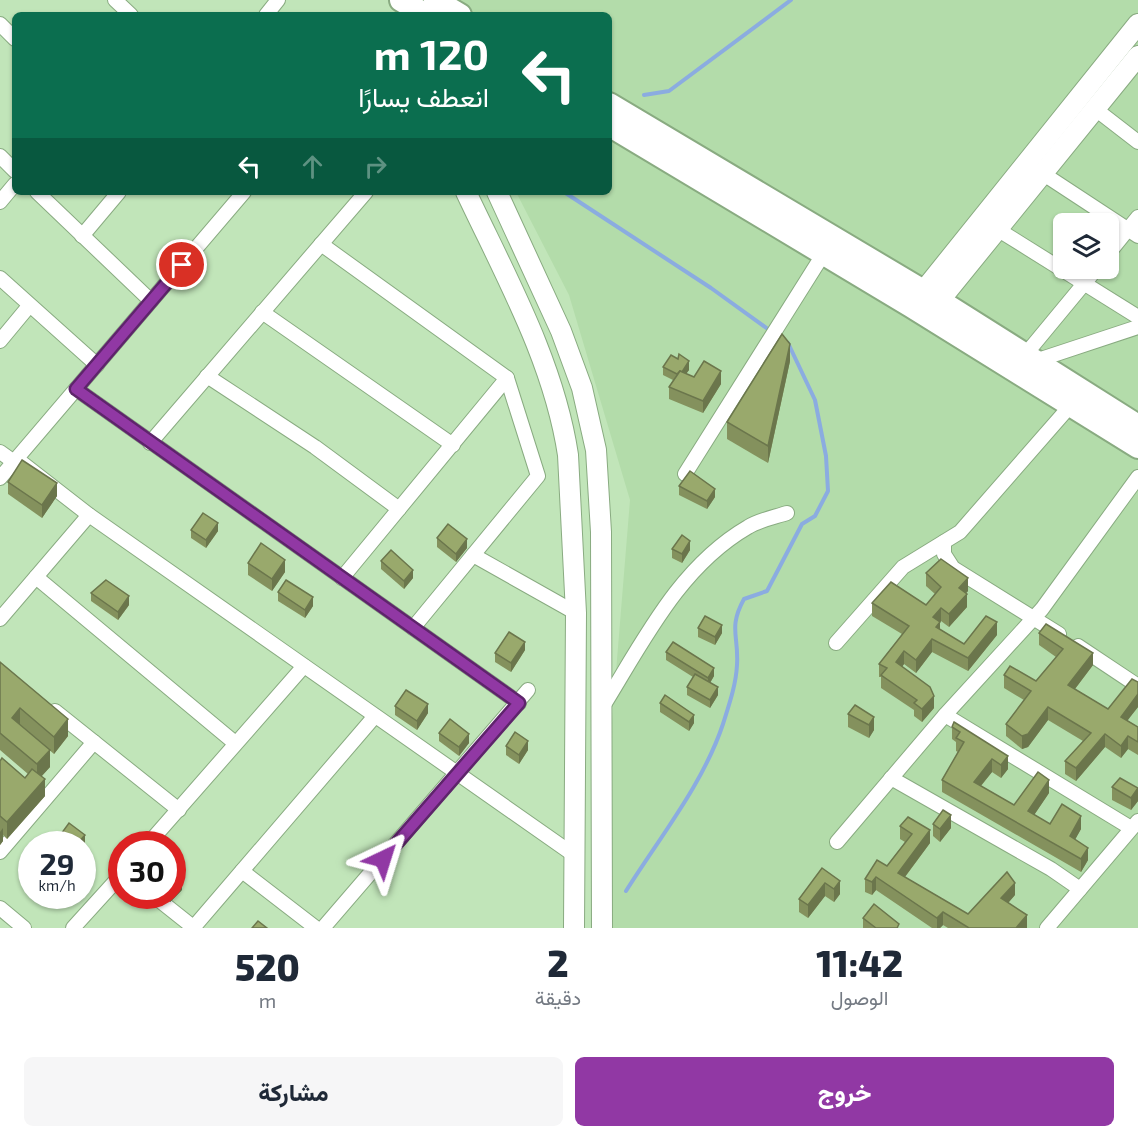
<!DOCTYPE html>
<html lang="ar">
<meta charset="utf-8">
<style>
:root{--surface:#fff;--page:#f6f6f7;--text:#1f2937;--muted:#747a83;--accent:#9138a4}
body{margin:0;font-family:"Exo 2",Vazirmatn,sans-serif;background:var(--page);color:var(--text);direction:rtl;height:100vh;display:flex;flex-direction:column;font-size:22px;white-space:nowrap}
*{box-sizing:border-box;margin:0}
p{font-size:20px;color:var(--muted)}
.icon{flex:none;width:33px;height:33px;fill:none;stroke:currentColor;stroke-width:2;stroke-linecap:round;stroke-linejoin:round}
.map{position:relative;height:928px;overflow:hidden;direction:ltr}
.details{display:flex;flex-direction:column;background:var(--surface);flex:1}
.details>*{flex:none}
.guide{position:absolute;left:12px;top:12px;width:600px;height:183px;border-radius:9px;box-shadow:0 2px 4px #0004;direction:rtl;background:#0b6e4f;color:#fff;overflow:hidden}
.controls{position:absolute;left:1053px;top:213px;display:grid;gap:12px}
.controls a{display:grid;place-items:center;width:66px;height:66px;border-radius:9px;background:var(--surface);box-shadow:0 2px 4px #0004;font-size:30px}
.speed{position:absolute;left:18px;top:831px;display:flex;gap:12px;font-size:30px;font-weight:700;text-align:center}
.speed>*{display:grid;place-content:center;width:78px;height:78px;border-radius:50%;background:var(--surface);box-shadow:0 2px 4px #0004;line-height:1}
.speed small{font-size:15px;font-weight:400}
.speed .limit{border:9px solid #d22;background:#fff;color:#111}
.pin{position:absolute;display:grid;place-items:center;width:51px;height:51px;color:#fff;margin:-26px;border:3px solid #fff;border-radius:50%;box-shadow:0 2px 6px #0007}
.me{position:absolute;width:66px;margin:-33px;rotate:41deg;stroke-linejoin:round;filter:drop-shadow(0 0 4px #0008)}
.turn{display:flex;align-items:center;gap:21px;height:126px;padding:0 24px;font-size:27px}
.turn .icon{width:78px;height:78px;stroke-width:2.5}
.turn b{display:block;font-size:42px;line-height:51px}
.lanes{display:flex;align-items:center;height:57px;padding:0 24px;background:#0003;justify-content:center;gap:30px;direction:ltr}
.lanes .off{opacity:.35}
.eta{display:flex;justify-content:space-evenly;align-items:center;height:102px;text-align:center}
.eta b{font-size:36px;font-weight:800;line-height:42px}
.button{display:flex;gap:12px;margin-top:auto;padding:12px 24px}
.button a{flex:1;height:69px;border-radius:9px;background:var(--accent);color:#fff;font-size:24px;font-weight:800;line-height:69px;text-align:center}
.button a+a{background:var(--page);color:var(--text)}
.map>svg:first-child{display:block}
.built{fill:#b3dcaa;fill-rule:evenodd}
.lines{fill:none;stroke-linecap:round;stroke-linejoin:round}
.stream{stroke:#8bace0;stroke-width:4}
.street-casing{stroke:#89ab81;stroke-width:16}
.secondary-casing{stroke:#89ab81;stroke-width:22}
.primary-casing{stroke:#89ab81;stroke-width:26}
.street{stroke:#fff;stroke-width:14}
.secondary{stroke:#fff;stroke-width:20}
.primary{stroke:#fff;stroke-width:22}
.wall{fill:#84915d}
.shaded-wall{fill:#6b764c}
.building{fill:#99a96c;stroke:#6b764c;stroke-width:1.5}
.route-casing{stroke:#5e246b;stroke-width:15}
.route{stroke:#9138a4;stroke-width:10}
</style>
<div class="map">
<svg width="1138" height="928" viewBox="0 0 1138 928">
<rect width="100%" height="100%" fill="#c1e5b9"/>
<!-- built -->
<path class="built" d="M445,0H1138V928H607L612,721L630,500L569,295L516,192H609V15H470ZM1064,224H1108V268H1064Z"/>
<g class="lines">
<!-- stream -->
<g class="stream">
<path d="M644,95L669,91L791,0"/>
<path d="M564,192L711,288L772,332"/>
<path d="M626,891C660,837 703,784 723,724C729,705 736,685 737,665C739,636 728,628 744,599L767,591L802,524L815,516L828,491L826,456L815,400L788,343"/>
</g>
<defs>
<g id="street">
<path d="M115,0L131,15"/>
<path d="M266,15L278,0"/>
<path d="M0,24L15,39"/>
<path d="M1094,108L1138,142"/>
<path d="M0,156L15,171"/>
<path d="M1042,173L1138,236"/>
<path d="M37,192L151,301"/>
<path d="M0,202L15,184"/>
<path d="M997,229L1138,317"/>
<path d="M82,236L119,192"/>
<path d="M321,244L507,378L538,476L413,628"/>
<path d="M1108,254L1138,217"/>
<path d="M0,278L97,365"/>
<path d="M262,312L453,445"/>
<path d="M0,341L29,306"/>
<path d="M1025,355L1097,268"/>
<path d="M1035,361L1138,327"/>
<path d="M207,376L315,447L399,509"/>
<path d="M76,389L519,703"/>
<path d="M150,443L366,192"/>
<path d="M0,452L14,462"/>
<path d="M17,459L89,515L574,855"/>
<path d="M685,474L824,253"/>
<path d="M0,478L244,192"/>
<path d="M944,542V554L953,568L1059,634"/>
<path d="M473,555L576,613"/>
<path d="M36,577L235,743"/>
<path d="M342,578L507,378"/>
<path d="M0,619L89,515"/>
<path d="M836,643L903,567L960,532L1071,405"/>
<path d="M1078,646L1138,686"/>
<path d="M602,708C643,642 679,567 748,527C759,520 775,517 787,513"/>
<path d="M55,711L179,810"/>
<path d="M945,715L1131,828"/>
<path d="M891,778L1051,869L1080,889"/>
<path d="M837,842L945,715L1042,609L1138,477"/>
<path d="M148,844L304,666"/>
<path d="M0,852L94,742"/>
<path d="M242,871L316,928"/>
<path d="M154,896L193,927"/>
<path d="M0,908L24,928"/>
<path d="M73,928L122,874"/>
<path d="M193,928L375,716"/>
<path d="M323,928L528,690"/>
<path d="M1047,928L1138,821"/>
</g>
<g id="secondary">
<path d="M466,192C506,277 554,362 568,455L576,613L574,928"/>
<path d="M497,192L561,331L582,388L596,450L601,532L602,928"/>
<path d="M914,303L1138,24"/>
<path d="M931,311L1138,56"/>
</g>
<g id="primary">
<path d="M401,0L426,15"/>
<path d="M435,0L460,15"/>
<path d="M609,104L940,301L1138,426"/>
<path d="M609,125L911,306L1138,447"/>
</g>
</defs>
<!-- street casing -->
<use href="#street" class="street-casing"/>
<!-- secondary casing -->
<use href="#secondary" class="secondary-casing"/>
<!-- primary casing -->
<use href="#primary" class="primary-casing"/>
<!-- street -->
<use href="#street" class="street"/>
<!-- secondary -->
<use href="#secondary" class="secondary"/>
<!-- primary -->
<use href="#primary" class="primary"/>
</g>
<!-- wall -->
<g class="wall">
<path d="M790,361L768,463L727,439V422Z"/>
<path d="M663,367L689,370L686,374L694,377L721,384L703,413L669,399V387L673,380L663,375Z"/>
<path d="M8,482L57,496L42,518L8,494Z"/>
<path d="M679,486L715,497L707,509L679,495Z"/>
<path d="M191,530L218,531L206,548L191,538Z"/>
<path d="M437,538L467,548L456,562L437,547Z"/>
<path d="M672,549L690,550L682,563L672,558Z"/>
<path d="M381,561L413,578L404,589L381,569Z"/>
<path d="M248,563L285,572L272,591L248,575Z"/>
<path d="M926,573L968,591L966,593L967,607L949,627L941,621L940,622V629L964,644L997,635L968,671L932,652L916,673L904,664L902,667L934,708L922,722L914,716V710L881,688V677H879V664L902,634L872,616V603L926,605L935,594L926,586Z"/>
<path d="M278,592L313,606L305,618L278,601Z"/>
<path d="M91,593L129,605L118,620L91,601Z"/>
<path d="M698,628L722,633L715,645L698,637Z"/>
<path d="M1039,633L1093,665L1075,689L1108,709L1138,682V707L1127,720L1138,727V755L1128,749L1121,758L1105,747L1076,781L1065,774V761L1083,741L1048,720L1028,747L1022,749L1006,736V724L1024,700L1004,688V675L1036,681L1056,657L1039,645Z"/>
<path d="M525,650L511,672L495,662V653Z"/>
<path d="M666,652L714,676L710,683L718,695L710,708L687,695V687L693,677L666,660Z"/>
<path d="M0,662L68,736L54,754L20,725L50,767L41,777L45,796L7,839L3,835V841L0,845V761L25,778L28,774L0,750Z"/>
<path d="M660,703L694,723L689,731L660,712Z"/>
<path d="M855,705L874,730L869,738L848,727V714Z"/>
<path d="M395,706L428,713L417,730L395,715Z"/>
<path d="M954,722L1008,769L1001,778L992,772L981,786L1014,805L1049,793L1034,815L1050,824L1081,829L1075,839L1088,860L1081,872L942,792V780L958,752L956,751V742L952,739V727Z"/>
<path d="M439,733L469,743L459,756L439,741Z"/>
<path d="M506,746L528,750L519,764L506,755Z"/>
<path d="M1112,787L1138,801L1131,810L1112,800Z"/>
<path d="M933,824L951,828L940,842L933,836Z"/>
<path d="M900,826L930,843L905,877L968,914L1015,895L1008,903L1027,928H948L943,925L940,928H932L876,890L872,895L865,892V879L887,866L905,842L900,839Z"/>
<path d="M61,834L85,843L82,846V844H64L61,842Z"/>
<path d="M822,868L840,894L834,902L825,896L808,918L799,912V899Z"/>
<path d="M182,890L170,902L163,896H172Z"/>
<path d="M863,918L899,928H863Z"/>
</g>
<!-- shaded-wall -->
<g class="shaded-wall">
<path d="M790,344V361L768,463V446Z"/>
<path d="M689,361V370L679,383V375Z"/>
<path d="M721,371V384L703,413V401Z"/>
<path d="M57,483V496L42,518V505Z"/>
<path d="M715,489V497L707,509V501Z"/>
<path d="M218,523V531L206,548V540Z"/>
<path d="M467,539V548L456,562V554Z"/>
<path d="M690,541V550L682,563V554Z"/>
<path d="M285,560V572L272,591V579Z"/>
<path d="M413,570V578L404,589V581Z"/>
<path d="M968,578V591L959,601V588Z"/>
<path d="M967,594V607L949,627V614Z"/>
<path d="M129,596V605L118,620V612Z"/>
<path d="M313,597V606L305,618V610Z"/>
<path d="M941,608V621L940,622V635L933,617Z"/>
<path d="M997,622V635L968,671V658Z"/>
<path d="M722,625V633L715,645V637Z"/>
<path d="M932,639V652L916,673V660Z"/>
<path d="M525,642V650L511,672V663Z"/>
<path d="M904,651V664L896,675V662Z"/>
<path d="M1093,653V665L1068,698V685Z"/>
<path d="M714,668V676L708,686V678Z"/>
<path d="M718,687V695L710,708V700Z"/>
<path d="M1138,694V707L1121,729V717Z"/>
<path d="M934,696V708L922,722V709Z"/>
<path d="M428,704V713L417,730V721Z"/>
<path d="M1048,707V720L1028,747L1022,749V736Z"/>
<path d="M20,708V725L12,718Z"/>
<path d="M694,715V723L689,731V722Z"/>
<path d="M874,717V730L869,738V725Z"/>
<path d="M68,719V736L54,754V737Z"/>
<path d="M469,734V743L459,756V747Z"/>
<path d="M1105,734V747L1076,781V768Z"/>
<path d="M1128,736V749L1121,758V746Z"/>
<path d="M528,741V750L519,764V755Z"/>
<path d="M50,750V767L37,781V764Z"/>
<path d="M1008,756V769L1001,778V765Z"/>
<path d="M992,759V772L974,794V782Z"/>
<path d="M45,779V796L7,839V822Z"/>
<path d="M1049,780V793L1028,824V811Z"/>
<path d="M1138,788V801L1131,810V798Z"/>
<path d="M951,815V828L940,842V829Z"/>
<path d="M1081,816V829L1070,849V836Z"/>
<path d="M3,828V841L0,845V832Z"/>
<path d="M930,830V843L898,886V873Z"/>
<path d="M85,835V843L82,846V844H77Z"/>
<path d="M1088,848V860L1081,872V859Z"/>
<path d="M876,877V890L872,895V882Z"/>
<path d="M182,881V890L170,902V896H172V891Z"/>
<path d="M840,881V894L834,902V889Z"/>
<path d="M825,883V896L808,918V905Z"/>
<path d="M1015,883V895L1001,911V898Z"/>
<path d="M943,912V925L940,928H937V918Z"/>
<path d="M1027,915V928H1016Z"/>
</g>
<!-- building -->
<g class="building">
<path d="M782,334L790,344L768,446L727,422Z"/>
<path d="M679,354L689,361L682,372L680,371L677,374L663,367L671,355L678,359Z"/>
<path d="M704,361L721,371L703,401L669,387L680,371L694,377Z"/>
<path d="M22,460L57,483L42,505L8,482Z"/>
<path d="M690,471L715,489L707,501L679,486Z"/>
<path d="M203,513L218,523L206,540L191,530Z"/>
<path d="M448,524L467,539L456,554L437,538Z"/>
<path d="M682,535L690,541L682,554L672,549Z"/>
<path d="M261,543L285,560L272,579L248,563Z"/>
<path d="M391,550L413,570L404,581L381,561Z"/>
<path d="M941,559L968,578L959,588L967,594L949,614L941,608L933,617L940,622L936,627L964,644L986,616L997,622L968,658L932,639L916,660L904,651L896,662L930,687L934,696L922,709L914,703L917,700L881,675L887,668L879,664L909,626L872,603L891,582L926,605L941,587L926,573Z"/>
<path d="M106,580L129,596L118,612L91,593Z"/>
<path d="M286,580L313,597L305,610L278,592Z"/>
<path d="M705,616L722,625L715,637L698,628Z"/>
<path d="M1046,624L1093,653L1068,685L1108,709L1132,679L1138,682V694L1121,717L1138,727V742L1128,736L1121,746L1105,734L1076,768L1065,761L1091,733L1048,707L1028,734L1022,736L1006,724L1031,691L1004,675L1010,666L1036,681L1063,649L1039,633Z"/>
<path d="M509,632L525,642L511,663L495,653Z"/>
<path d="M673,642L714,668L708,678L666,652Z"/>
<path d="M0,662L68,719L54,737L20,708L12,718L50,750L37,764L0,733Z"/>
<path d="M695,674L718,687L710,700L687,687Z"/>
<path d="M406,690L428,704L417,721L395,706Z"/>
<path d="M665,695L694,715L689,722L660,703Z"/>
<path d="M855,705L874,717L869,725L848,714Z"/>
<path d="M450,719L469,734L459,747L439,733Z"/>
<path d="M954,722L1008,756L1001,765L992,759L974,782L1014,805L1038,772L1049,780L1028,811L1050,824L1062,804L1081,816L1070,836L1088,848L1081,859L942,780L964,742L956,738L960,732L952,727Z"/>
<path d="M515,732L528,741L519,755L506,746Z"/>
<path d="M2,758L25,778L32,769L45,779L7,822L0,816V761Z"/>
<path d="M1120,778L1138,788L1131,798L1112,787Z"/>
<path d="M943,810L951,815L940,829L933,824Z"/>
<path d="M908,817L930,830L898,873L968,914L1007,872L1015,883L1001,898L1027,915L1016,928H969L943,912L937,918L876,877L872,882L865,879L877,860L887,866L912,834L900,826Z"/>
<path d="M69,823L85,835L77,844H76L61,834Z"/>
<path d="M822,868L840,881L834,889L825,883L808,905L799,899Z"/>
<path d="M172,873L182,881L172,891Z"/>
<path d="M874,904L899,924L897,928H876L863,918Z"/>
<path d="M258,921L267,928H252Z"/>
</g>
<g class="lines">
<defs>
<path id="route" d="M182,265L76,389L519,703L383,859"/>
</defs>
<!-- route casing -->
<use href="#route" class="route-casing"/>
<!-- route -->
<use href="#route" class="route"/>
</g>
</svg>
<div class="controls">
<a><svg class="icon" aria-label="layers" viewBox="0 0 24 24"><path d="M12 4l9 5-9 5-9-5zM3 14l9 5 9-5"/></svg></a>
</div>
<div class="speed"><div>29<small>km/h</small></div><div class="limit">30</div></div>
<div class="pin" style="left:182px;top:265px;background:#d93025"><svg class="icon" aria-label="arrive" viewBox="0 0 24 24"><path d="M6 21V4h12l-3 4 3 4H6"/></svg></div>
<svg class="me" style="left:383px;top:859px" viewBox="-20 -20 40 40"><path d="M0-17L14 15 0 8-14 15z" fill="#9138a4" stroke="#fff" stroke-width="4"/></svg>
<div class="guide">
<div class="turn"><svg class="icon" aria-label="left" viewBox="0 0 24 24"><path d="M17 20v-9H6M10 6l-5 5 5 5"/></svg><div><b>120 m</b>انعطف يسارًا</div></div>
<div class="lanes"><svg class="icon" aria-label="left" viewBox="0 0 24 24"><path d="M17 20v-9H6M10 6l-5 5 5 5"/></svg><svg class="icon off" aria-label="ahead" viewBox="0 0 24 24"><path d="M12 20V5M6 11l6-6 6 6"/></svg><svg class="icon off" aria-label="right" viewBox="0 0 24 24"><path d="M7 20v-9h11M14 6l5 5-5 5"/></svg></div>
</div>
</div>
<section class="details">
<div class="eta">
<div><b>11:42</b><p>الوصول</p></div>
<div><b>2</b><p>دقيقة</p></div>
<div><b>520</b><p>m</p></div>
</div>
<div class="button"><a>خروج</a><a>مشاركة</a></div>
</section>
